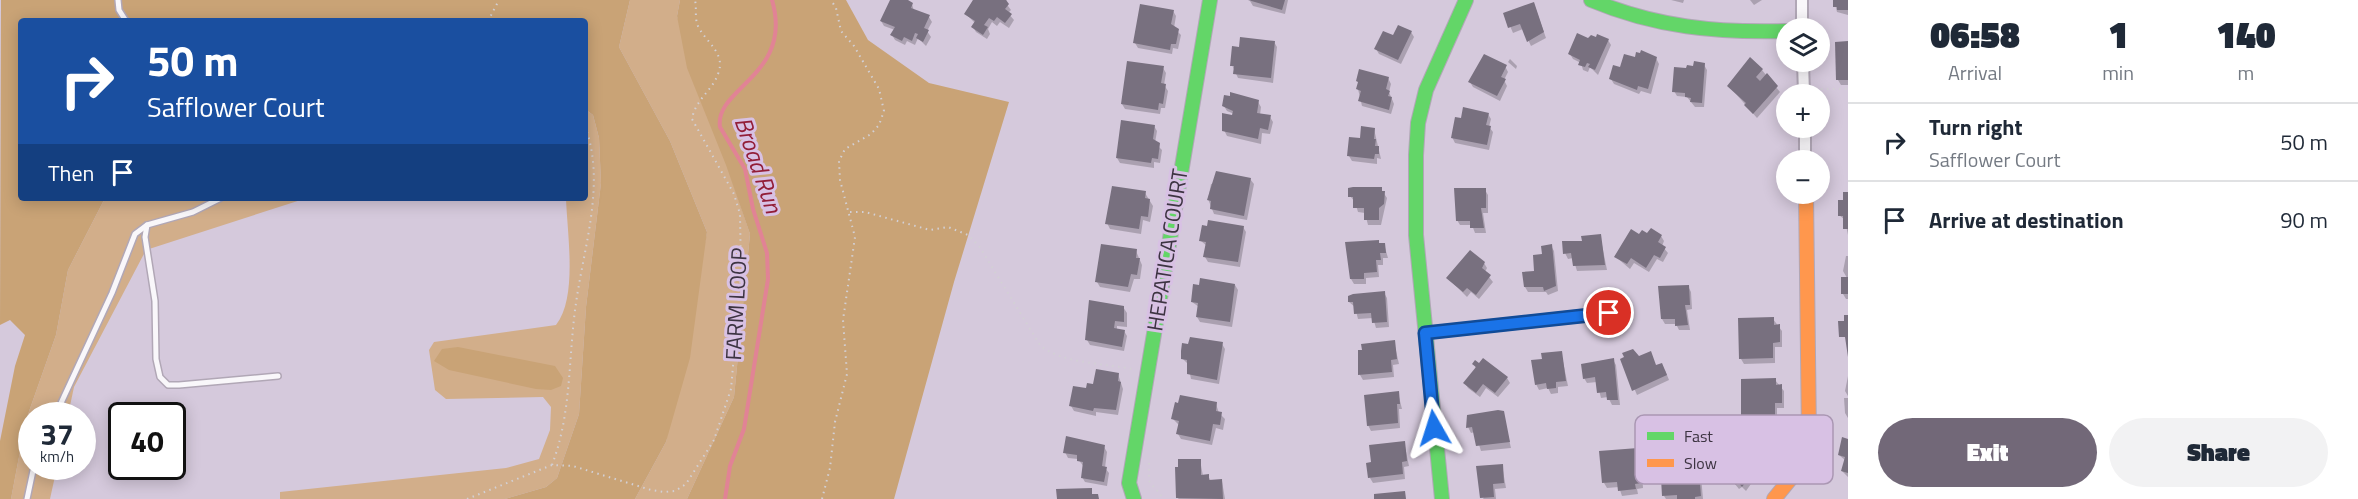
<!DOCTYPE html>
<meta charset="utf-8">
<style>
:root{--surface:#fff;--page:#f2f2f3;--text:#1f2937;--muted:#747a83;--line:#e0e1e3;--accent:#726878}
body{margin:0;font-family:"Titillium Web",sans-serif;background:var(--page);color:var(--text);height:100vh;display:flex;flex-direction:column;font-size:22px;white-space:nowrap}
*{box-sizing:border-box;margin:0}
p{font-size:20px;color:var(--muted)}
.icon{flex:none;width:33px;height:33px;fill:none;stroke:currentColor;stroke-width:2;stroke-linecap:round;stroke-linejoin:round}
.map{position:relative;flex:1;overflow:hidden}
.sheet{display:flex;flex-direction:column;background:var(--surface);width:510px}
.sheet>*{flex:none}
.guide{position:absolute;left:18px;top:18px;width:570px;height:183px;border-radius:6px;box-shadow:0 3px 15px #0003;background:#1a4fa0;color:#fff;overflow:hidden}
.tools{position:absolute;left:1776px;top:18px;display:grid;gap:12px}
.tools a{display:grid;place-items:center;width:54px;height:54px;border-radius:50%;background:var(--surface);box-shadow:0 3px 15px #0003;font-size:30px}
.speed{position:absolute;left:18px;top:402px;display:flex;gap:12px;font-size:30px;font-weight:700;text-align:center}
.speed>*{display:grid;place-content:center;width:78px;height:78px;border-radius:50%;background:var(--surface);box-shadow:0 3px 15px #0003;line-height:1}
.speed small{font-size:15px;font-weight:400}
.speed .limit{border:3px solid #111;border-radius:9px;background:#fff;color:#111}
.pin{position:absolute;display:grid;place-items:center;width:51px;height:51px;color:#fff;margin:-26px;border:3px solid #fff;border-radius:50%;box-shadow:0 2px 6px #0007}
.me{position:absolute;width:66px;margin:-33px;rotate:354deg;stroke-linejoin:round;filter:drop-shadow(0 0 4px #0008)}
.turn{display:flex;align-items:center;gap:21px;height:126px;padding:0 30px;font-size:27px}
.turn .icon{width:78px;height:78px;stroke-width:2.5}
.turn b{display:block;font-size:42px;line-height:51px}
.then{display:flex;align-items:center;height:57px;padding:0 30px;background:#0003;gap:12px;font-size:22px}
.eta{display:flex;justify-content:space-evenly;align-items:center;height:102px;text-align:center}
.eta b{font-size:36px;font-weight:800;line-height:42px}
.cta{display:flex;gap:12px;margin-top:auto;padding:12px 30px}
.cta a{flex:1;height:69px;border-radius:36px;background:var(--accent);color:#fff;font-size:24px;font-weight:800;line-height:69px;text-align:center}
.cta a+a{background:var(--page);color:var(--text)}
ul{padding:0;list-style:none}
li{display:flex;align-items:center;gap:18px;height:78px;padding:0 30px;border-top:2px solid var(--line)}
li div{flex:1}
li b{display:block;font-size:22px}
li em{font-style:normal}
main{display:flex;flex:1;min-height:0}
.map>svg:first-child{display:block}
.green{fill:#d2ae8a}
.forest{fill:#c9a376}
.shadow{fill:#0003}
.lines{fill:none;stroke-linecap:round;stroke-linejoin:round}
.stream{stroke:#e18395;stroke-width:4}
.building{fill:#78707f}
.lane-casing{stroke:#b1a7b6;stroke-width:8}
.street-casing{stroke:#b1a7b6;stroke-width:14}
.fast-casing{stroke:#b1a7b6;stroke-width:16}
.slow-casing{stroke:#b1a7b6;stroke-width:16}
.path{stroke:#d3d0d5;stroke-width:2;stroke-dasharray:1.5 4.5;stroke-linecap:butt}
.lane{stroke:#f9f7fa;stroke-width:5}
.street{stroke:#f9f7fa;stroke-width:10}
.fast{stroke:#63d668;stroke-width:14}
.slow{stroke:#ff974d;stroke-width:14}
.route-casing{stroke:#114b97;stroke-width:15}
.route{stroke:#1a73e8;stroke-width:10}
.labels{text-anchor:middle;stroke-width:6;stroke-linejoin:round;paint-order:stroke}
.street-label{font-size:22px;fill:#3d3442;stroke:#d8c1e4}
.water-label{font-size:24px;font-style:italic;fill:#921d37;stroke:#d8c1e4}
.key{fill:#d8c1e4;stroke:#aa97b3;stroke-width:1.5}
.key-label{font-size:16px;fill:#3d3442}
</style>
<main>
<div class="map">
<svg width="1848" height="499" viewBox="0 0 1848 499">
<rect width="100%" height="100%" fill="#d5c9dc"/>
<!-- green -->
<g class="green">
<path d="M630,0H680L677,16L750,234L734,397L687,499H635L666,442L707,232L670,141L619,47Z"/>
<path d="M585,109L593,115L599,138L601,183L586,307L579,414L557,478L546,487L505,499H280V492L506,468L539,459L550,430L551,407L543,397L446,399L435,390L429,350L434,342L556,325C578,297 567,233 566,198H585Z"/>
<path d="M105,198H307L146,250L74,387L68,415L32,416V466L57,467L50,499H11L26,420L56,335L68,270Z"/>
</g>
<!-- forest -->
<g class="forest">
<path d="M1,0H630L619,47L670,141L707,232L690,358L666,442L635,499H505L546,487L557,478L579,414L586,307L601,183L599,138L593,115L585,109V21H21V198H105L68,270L56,335L26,420L11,499H0V441L15,366L25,335L10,320L0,325Z"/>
<path d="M680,0H846L868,40L929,83L1009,102L954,282L894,499H687L734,397L750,234L726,165L687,68L677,16Z"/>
<path d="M458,347L555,366L563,378L561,386L551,390L536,389L449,370L434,361L442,349Z"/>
</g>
<!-- shadow -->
<g class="shadow">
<path d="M893,0H904L912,4L914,11L929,17L932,22L927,31L931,37L926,46L918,38L915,45L907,41L905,45L895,40L892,35L895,30L884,26L881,21Z"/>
<path d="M973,0H1007L1005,2L1011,10L1008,13L1014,20L1009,28L1000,22L997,26L992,22L988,29L990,34L987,39L976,32L973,27L975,23L966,14Z"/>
<path d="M1288,0L1285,14L1253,6L1250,1Z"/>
<path d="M1671,0H1684L1683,3Z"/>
<path d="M1750,0H1762L1754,5Z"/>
<path d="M1834,0H1848V15L1837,12Z"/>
<path d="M1534,4L1546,38L1531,46L1523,29L1513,33L1505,14Z"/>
<path d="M1173,11L1176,16L1174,28L1181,35L1178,49L1173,48L1172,54L1138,48L1135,43Z"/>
<path d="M1411,32L1414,37L1401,64L1379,54L1376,49L1394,37Z"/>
<path d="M1589,39L1608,40L1611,45L1598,75L1590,67L1588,72L1583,70L1581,63L1573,59L1570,54Z"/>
<path d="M1274,42L1277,47L1273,83L1238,78L1232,65Z"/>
<path d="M1848,42V85H1841L1838,80Z"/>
<path d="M1656,58L1659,64L1651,94L1641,91L1639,94L1614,84L1611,79L1636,59Z"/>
<path d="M1510,59L1517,66L1516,69L1508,62Z"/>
<path d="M1704,65L1707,70L1704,107H1695L1687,97L1677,96L1674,91L1688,70Z"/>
<path d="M1505,66L1508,72L1504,80L1507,86L1500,101L1473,87L1470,82Z"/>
<path d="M1163,68L1166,73L1164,85L1168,91L1165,108H1161L1160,114L1125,109L1122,104Z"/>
<path d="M1762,70L1780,92L1757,118L1729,86Z"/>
<path d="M1388,78L1391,84L1389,92L1394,104L1391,114L1362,106L1358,89Z"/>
<path d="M1258,102L1261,107L1260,115L1270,117L1273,122L1270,134L1262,133L1261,144L1227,136L1224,130L1239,116L1227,111L1224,106Z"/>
<path d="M1488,114L1491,119L1489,127L1493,132L1489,150L1455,143L1452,137Z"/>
<path d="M1154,126L1157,131L1155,143L1162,150L1160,163L1154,162V168L1120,163L1117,158Z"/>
<path d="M1374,129L1381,159L1377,158V164L1352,161L1349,156L1361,140Z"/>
<path d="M1250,179L1254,184L1247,220L1214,214L1208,199L1211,184Z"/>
<path d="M1381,189L1387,198L1381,225H1368L1365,213L1358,212L1355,202L1350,196Z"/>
<path d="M1485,190L1488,195V213H1483L1486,233H1475L1472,225H1460L1457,220Z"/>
<path d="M1145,193L1153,206L1150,222L1143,220L1141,234L1110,229L1107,223Z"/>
<path d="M1848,193V235L1845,220L1839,215Z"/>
<path d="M1243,227L1246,232L1240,267L1208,262L1205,257L1207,246L1201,241Z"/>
<path d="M1600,235L1607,270L1577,271L1573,258L1568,259L1565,253Z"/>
<path d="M1640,236H1661L1664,241L1662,246L1668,253L1663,262L1657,259L1649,272L1634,263L1630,269L1616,257Z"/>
<path d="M1379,244H1384L1388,258H1383V265H1378L1379,277L1366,278V284H1354L1351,279Z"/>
<path d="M1551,246L1554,251L1558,291L1548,295L1546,292H1528L1525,287Z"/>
<path d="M1136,251L1142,265L1140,279H1134L1130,292L1100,287L1097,282Z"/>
<path d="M1846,256H1848V299H1846L1843,294L1847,278L1843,271Z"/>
<path d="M1484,263L1487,268L1485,272L1493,282L1479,299L1471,292L1467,297L1448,278Z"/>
<path d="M1235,285L1238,290L1232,327L1200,322L1197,317L1199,307L1192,302Z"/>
<path d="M1688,286L1691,292L1692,309L1687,310L1690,330H1679L1676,324H1665L1662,319Z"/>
<path d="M1384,293L1387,298L1389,327L1376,328L1373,318L1358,319L1355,307L1349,302Z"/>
<path d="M1123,307L1127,313V327L1117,326V330L1124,331L1127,336L1124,351L1090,345L1087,340Z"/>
<path d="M1773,319L1782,331V347H1775V363L1744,364L1741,359Z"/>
<path d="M1394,342L1399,364L1393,365L1394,377L1363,380L1360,375L1359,352Z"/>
<path d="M1222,344L1225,349L1219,384L1191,379L1188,364L1182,358Z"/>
<path d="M1561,352L1568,386L1558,387V393L1551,394L1548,388L1539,390L1536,384L1544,360Z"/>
<path d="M1639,357L1665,370L1669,380L1637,395L1622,360Z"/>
<path d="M1613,360L1616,365L1620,405H1612L1608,397L1601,398L1597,382L1587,383L1584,378Z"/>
<path d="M1474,364L1507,378L1510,383L1498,397L1486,388L1480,397L1468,388L1465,383L1476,369Z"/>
<path d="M1118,374L1123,389L1118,415L1096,412V416L1074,411L1071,406L1087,390Z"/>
<path d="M1848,376V396L1845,391Z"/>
<path d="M1775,380L1784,391V408H1777V422L1746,423L1743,418Z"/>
<path d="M1398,393L1402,409H1399L1400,428L1371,431L1368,425Z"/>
<path d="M1844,398H1848V418L1845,413Z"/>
<path d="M1216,404L1219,413L1225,419L1223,430L1216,428L1212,445L1181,439L1178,434L1179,425L1173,419Z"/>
<path d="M1503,413L1511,448L1481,451L1475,432L1471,433L1468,427Z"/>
<path d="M1848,440V477L1842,471L1846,461L1839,455Z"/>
<path d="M1404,442L1409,466L1404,467L1405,479L1373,483L1370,478Z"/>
<path d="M1104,447L1107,452L1105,468L1109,473L1107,486L1085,482L1082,477L1084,467L1078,459L1068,458L1065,452Z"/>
<path d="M1638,449L1641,455L1643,488L1637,489L1638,494L1622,496L1619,487L1607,488L1604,483Z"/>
<path d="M1697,459L1700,464L1703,499H1666L1664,496Z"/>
<path d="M1765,459L1768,464L1759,476L1752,468L1747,473L1753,481L1746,491L1742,487L1739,489L1720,466Z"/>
<path d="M1200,460L1203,476H1208L1211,481H1222L1225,499H1178Z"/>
<path d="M1502,465L1506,488L1495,489L1496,499H1483Z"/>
</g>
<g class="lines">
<!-- stream -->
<path class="stream" d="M725,499L730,466L744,429L768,279L767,253L753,209L745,169L720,127C714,88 794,75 772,0"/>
</g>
<!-- building -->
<g class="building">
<path d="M890,0H908L913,3L911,8L930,15L924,28L929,30L923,42L916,38L918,34L915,33L912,41L904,37L902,41L890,35L895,27L880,21Z"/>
<path d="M973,0H1006L1009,4L1005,9L1012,14L1005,23L997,17L994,21L989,18L984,25L988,27L983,35L971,27L975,21L964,14Z"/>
<path d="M1248,0H1285L1282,10Z"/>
<path d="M1833,0H1848V10H1837V7H1833Z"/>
<path d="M1534,2L1544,32L1527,42L1520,24L1508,28L1503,13Z"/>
<path d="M1140,4L1174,10L1171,24L1179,29L1176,44H1171L1170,50L1133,43Z"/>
<path d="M1398,25L1412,31L1398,60L1374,49L1383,31L1393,35Z"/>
<path d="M1577,33L1588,38L1591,35L1596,37L1597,34L1609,39L1595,70L1588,67L1590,64L1587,63L1585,67L1578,65L1580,60L1568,54Z"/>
<path d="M1240,37L1275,41L1271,78L1233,74L1234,66H1230L1232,46L1239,47Z"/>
<path d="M1848,41V80H1836L1835,42Z"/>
<path d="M1641,50L1657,57L1648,89L1638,86L1637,90L1609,79L1613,65L1620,67L1624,54L1635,57L1636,52L1640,53Z"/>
<path d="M1484,54L1507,65L1501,77L1506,79L1497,96L1468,82Z"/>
<path d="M1750,57L1763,69L1756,77L1760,81L1767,73L1778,86L1753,114L1744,105L1746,103L1727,86Z"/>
<path d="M1127,61L1164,66L1161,83L1166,84L1163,104L1159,103L1158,110L1121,104Z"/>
<path d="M1694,61L1705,63L1702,103L1690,102L1691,98L1685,97V93L1672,92L1674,67L1686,68L1687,65L1693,66Z"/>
<path d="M1359,69L1389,77L1386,89L1390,91L1388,96L1392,97L1389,110L1358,101L1361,91L1356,89L1358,82L1356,81Z"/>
<path d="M1230,92L1259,100L1257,113L1271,115L1268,130L1260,128L1258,139L1222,131V113L1232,115L1233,111L1222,106L1224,95L1230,96Z"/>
<path d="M1463,107L1489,113L1486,125L1491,126L1487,145L1451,138L1455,117L1461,118Z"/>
<path d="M1121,120L1155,125L1153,139L1160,143L1158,159L1152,158L1151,163L1116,158Z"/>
<path d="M1361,126L1375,128L1374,139H1376L1375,146H1379V154H1375L1374,159L1347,156L1349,137L1360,138Z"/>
<path d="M1216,171L1251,178L1244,216L1210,209L1211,201L1207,200Z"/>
<path d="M1112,186L1146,191L1145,198L1150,199L1148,217L1141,216L1139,229L1105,224Z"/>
<path d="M1353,187H1382V191H1385L1384,204L1379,208V220H1364V208H1353V197H1348V188Z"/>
<path d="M1454,188H1486V208H1481L1484,228H1470V221H1456Z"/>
<path d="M1843,192H1848V229H1843V216H1838V200H1843Z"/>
<path d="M1208,220L1244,226L1238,262L1203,257L1206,242L1199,241L1202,225L1207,226Z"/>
<path d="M1651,228L1662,235L1658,242L1666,247L1660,258L1654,255L1646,268L1631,258L1627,264L1614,257L1631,229L1639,234L1642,230L1647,233Z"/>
<path d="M1601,234L1605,265L1573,266L1571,253L1563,254L1562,241H1582L1581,236Z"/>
<path d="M1379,240V243H1385L1386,253H1380L1381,260H1376L1377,272L1364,273V279H1350L1345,242Z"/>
<path d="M1101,244L1137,249L1136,258H1140L1137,275L1131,274L1128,287L1095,282Z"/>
<path d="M1552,244L1556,286L1544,291L1543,287H1524L1522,272L1534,271L1533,255L1542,254L1541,246Z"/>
<path d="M1470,250L1485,262L1482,268L1491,275L1476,295L1467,288L1463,292L1446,278Z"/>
<rect x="1841" y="277" width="7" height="17"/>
<path d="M1200,278L1235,284L1230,322L1196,317L1198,303L1191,302L1193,284L1199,285Z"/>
<path d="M1689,285L1690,305H1685L1688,325L1675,326V319H1661L1658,286Z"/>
<path d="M1385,291L1387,322L1372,323L1371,313L1354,314L1353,302H1348V296L1353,294Z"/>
<path d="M1089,300L1124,306V322L1115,321L1114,328L1125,330L1122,347L1085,340Z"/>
<path d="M1844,315H1848V357L1845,337H1839L1838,321H1844Z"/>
<path d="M1774,317V325L1780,324V342L1773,343V358L1739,359L1738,318Z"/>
<path d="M1190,337L1223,342L1217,380L1187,374V360L1181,359V351L1182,343L1188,344Z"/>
<path d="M1395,340L1397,359L1391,360L1392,372L1358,375V350H1362L1361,344Z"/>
<path d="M1633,349L1639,356L1651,351L1656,365L1662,363L1667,375L1632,391L1620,359L1624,357L1622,353Z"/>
<path d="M1562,351L1566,381L1556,382V388L1547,389L1546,383L1535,385L1531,360L1542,359L1541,353Z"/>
<path d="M1483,358L1508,377L1495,393L1483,384L1476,393L1463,383L1476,367L1472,364L1475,360L1479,363Z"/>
<path d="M1614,358L1618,400H1607L1606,392L1597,393L1595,377L1583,379L1581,364Z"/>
<path d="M1096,369L1119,373L1118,381L1121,382L1116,410L1094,408L1093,411L1069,406L1073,386L1086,388L1087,383L1093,384Z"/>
<path d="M1776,378V385L1782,384V403H1775V417L1741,418V379Z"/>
<path d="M1399,391L1400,404H1397L1398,423L1367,426L1364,395Z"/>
<path d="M1180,395L1217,402L1216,411L1222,412L1220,425L1213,424L1210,441L1176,434L1179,421L1171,419L1175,402L1178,403Z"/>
<path d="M1498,410L1504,411L1510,442L1476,446L1472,427L1466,428L1467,415Z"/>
<path d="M1740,431L1766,458L1756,472L1748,464L1744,468L1751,475L1742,487L1738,482L1736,485L1715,461L1734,442L1731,439Z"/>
<path d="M1066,436L1105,445L1102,466L1107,467L1104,482L1081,478L1083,462L1077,461V455L1063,453Z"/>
<path d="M1842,437L1848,439V473L1841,471L1845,457L1838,455Z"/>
<path d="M1405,441L1407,461L1402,462L1403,474L1368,478L1366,463L1371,462L1369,445Z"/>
<path d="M1638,448L1641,483L1635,484L1636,489L1618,491L1617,482L1602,483L1599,451Z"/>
<path d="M1698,458L1701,496L1695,497V499H1677V495L1662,496L1660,460Z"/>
<path d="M1178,459H1201V475L1209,474V480L1222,479L1223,499L1176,498L1175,467H1178Z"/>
<path d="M1503,464L1504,483L1493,484L1494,497L1480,498L1476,466Z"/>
<path d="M1092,488V494H1098L1099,499H1057L1056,489Z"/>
<path d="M1405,491L1406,499H1374V494Z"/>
</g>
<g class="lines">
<defs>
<g id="lane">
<path d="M118,0L119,10L126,21"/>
<path d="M147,225L145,237L155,301L156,359L160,377L168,385H179L278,376"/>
<path d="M55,416L112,293L135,234L147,225L193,212L221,198"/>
<path d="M27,499L34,466"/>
</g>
<g id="street">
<path d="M1802,0V28"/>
<path d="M1803,62L1804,94"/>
<path d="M1805,128V160"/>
<path d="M1425,333L1609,313"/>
</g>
<g id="fast">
<path d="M1591,0C1655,27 1717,33 1786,31"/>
<path d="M1134,499L1129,483L1210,0"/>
<path d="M1442,499L1416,235V155L1418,123L1426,90L1466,0"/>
</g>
<path id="slow" d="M1774,499L1792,477L1809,435L1806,194"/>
</defs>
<!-- lane casing -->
<use href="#lane" class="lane-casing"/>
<!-- street casing -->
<use href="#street" class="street-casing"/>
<!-- fast casing -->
<use href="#fast" class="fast-casing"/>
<!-- slow casing -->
<use href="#slow" class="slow-casing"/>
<!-- path -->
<g class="path">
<path d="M488,21L499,0"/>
<path d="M1815,89H1848"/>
<path d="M850,212H865L930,230L948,227L968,235L979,246L1040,345C1059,363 1107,364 1133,369"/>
<path d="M1149,463V481L1164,499"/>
<path d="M552,465C572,412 568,358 576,303C584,246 606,182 585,126"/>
<path d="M467,499L552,465L573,466L651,490L664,492L675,491L686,484L714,440L731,389L741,274L740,214L734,194L692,119C695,100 712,91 718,74C726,54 708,44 699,28C694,20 697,9 695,0"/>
<path d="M822,499L830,468L835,422L847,374L843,320L855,237L840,180L839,161L845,149L871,134L879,125L884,111L879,89L854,46L841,31L836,8L831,0"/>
</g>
<!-- lane -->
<use href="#lane" class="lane"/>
<!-- street -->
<use href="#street" class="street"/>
<!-- fast -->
<use href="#fast" class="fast"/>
<!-- slow -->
<use href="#slow" class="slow"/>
</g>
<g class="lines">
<defs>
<path id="route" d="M1434,428L1425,333L1609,313"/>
</defs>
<!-- route casing -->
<use href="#route" class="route-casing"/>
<!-- route -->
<use href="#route" class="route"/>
</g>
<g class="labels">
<!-- street labels -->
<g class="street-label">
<text transform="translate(1167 250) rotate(-81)" y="8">HEPATICA COURT</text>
<text transform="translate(736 304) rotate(-87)" y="8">FARM LOOP</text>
</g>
<!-- water labels -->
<g class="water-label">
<text transform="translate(758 165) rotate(71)" y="8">Broad Run</text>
</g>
</g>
<!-- legend -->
<rect x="1635" y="415" width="198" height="69" rx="9" class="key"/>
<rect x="1647" y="432" width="27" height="8" fill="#63d668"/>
<rect x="1647" y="459" width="27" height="8" fill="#ff974d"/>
<g class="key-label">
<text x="1684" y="442">Fast</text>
<text x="1684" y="469">Slow</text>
</g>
</svg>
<div class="tools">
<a><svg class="icon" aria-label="layers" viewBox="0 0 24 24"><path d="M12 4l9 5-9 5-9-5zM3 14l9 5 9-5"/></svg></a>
<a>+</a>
<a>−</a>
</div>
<div class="speed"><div>37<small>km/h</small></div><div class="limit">40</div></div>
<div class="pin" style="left:1609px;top:313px;background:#d93025"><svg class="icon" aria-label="arrive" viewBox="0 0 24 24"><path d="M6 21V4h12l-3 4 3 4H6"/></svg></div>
<svg class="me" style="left:1434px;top:428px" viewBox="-20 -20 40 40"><path d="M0-17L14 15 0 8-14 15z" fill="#1a73e8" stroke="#fff" stroke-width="4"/></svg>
<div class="guide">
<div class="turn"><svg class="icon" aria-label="right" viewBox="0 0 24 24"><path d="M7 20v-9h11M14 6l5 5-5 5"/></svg><div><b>50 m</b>Safflower Court</div></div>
<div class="then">Then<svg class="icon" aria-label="arrive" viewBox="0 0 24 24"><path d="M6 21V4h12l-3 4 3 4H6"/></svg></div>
</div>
</div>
<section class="sheet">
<div class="eta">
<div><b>06:58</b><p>Arrival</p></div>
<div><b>1</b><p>min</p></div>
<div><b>140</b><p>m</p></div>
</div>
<ul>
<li><svg class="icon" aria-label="right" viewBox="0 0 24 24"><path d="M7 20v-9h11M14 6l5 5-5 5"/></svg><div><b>Turn right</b><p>Safflower Court</p></div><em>50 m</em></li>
<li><svg class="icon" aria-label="arrive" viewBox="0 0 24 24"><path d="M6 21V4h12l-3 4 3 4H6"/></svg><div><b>Arrive at destination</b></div><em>90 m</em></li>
</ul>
<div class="cta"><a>Exit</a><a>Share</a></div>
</section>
</main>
